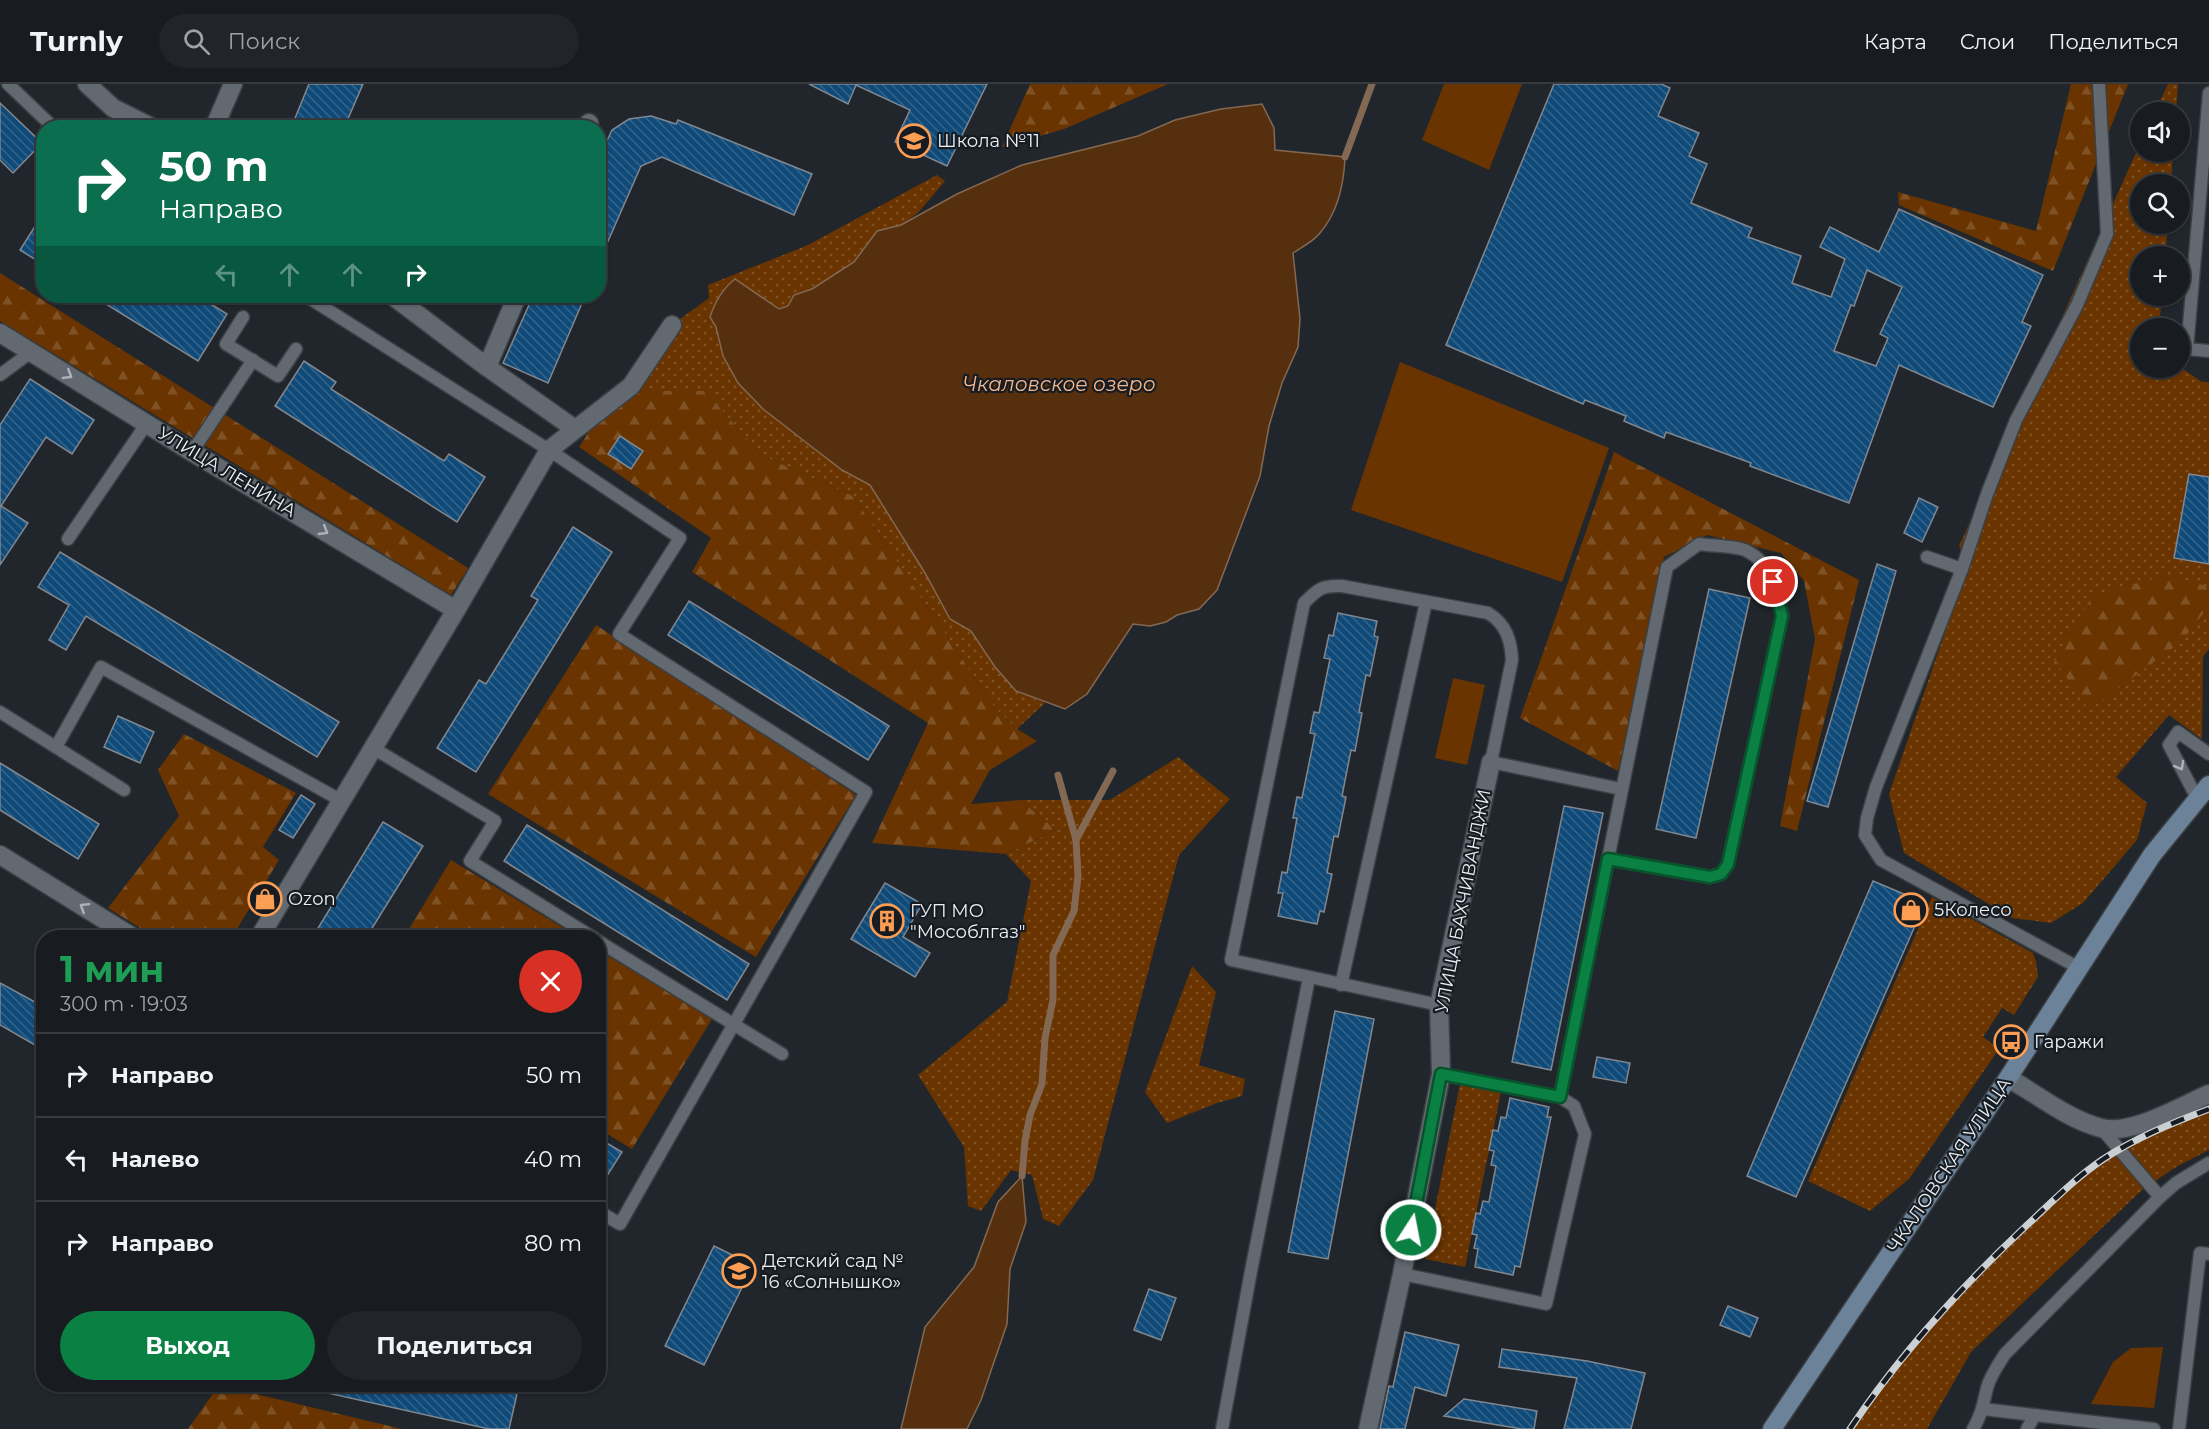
<!DOCTYPE html>
<html lang="ru">
<meta charset="utf-8">
<style>
:root{--surface:#181c20;--page:#212529;--text:#f1f3f6;--muted:#9fa1a5;--line:#363a3e;--accent:#0b8043}
body{margin:0;font-family:Montserrat,sans-serif;background:var(--page);color:var(--text);height:100vh;display:flex;flex-direction:column;font-size:22px;white-space:nowrap}
*{box-sizing:border-box;margin:0}
p{font-size:20px;color:var(--muted)}
.icon{flex:none;width:33px;height:33px;fill:none;stroke:currentColor;stroke-width:2;stroke-linecap:round;stroke-linejoin:round}
.map{position:relative;flex:1;overflow:hidden}
.drawer{position:absolute;left:36px;top:846px;width:570px;height:462px;display:flex;flex-direction:column;background:var(--surface);border-radius:24px;box-shadow:0 2px 4px #0004,0 0 0 2px var(--line)}
.drawer>*{flex:none}
.banner{position:absolute;left:36px;top:36px;width:570px;height:183px;border-radius:24px;box-shadow:0 2px 4px #0004,0 0 0 2px var(--line);background:#0b6e4f;color:#fff;overflow:hidden}
.tools{position:absolute;left:2130px;top:18px;display:grid;gap:12px}
.tools a{display:grid;place-items:center;width:60px;height:60px;border-radius:50%;background:var(--surface);box-shadow:0 2px 4px #0004,0 0 0 2px var(--line);font-size:30px}
.pin{position:absolute;display:grid;place-items:center;width:51px;height:51px;color:#fff;margin:-26px;border:3px solid #fff;border-radius:50%;box-shadow:0 2px 6px #0007}
.me{position:absolute;width:66px;margin:-33px;rotate:11deg;stroke-linejoin:round;filter:drop-shadow(0 0 4px #0008)}
.turn{display:flex;align-items:center;gap:21px;height:126px;padding:0 24px;font-size:27px}
.turn .icon{width:78px;height:78px;stroke-width:2.5}
.turn b{display:block;font-size:42px;line-height:51px}
.lanes{display:flex;align-items:center;height:57px;padding:0 24px;background:#0003;justify-content:center;gap:30px;direction:ltr}
.lanes .off{opacity:.35}
.round{display:grid;place-items:center;flex:none;width:63px;height:63px;border-radius:32px;background:var(--page)}
.head{display:flex;align-items:center;justify-content:space-between;height:102px;padding:0 24px}
h1{font-size:36px;font-weight:700;line-height:45px;color:#1e9e55}
.cta{display:flex;gap:12px;margin-top:auto;padding:12px 24px}
.cta a{flex:1;height:69px;border-radius:36px;background:var(--accent);color:#fff;font-size:24px;font-weight:700;line-height:69px;text-align:center}
.cta a+a{background:var(--page);color:var(--text)}
ul{padding:0;list-style:none}
li{display:flex;align-items:center;gap:18px;height:84px;padding:0 24px;border-top:2px solid var(--line)}
li div{flex:1}
li b{display:block;font-size:22px}
li em{font-style:normal}
header{display:flex;align-items:center;gap:36px;box-sizing:border-box;height:84px;padding:0 30px;background:var(--surface);border-bottom:2px solid var(--line)}
header strong{font-size:28px}
nav{display:flex;gap:33px;margin-inline-start:auto;font-size:21px}
.search{width:420px;height:54px;background:var(--page);display:flex;align-items:center;gap:15px;box-sizing:border-box;padding:0 21px;border-radius:33px;color:var(--muted);font-size:22px}
.map>svg:first-child{display:block}
.grass{fill:url(#grass-dots)}
.forest{fill:url(#forest-firs)}
.green{fill:#6a3400}
.water{fill:#562f0e;stroke:#836953;stroke-width:1.5}
.lines{fill:none;stroke-linecap:round;stroke-linejoin:round}
.stream{stroke:#836953;stroke-width:7}
.building{fill:url(#building-back-hatch);stroke:#80878f;stroke-width:1.5;fill-rule:evenodd}
.lane-casing{stroke:#3b4045;stroke-width:15}
.street-casing{stroke:#3b4045;stroke-width:21}
.secondary-casing{stroke:#3b4045;stroke-width:21}
.lane{stroke:#626970;stroke-width:12}
.street{stroke:#626970;stroke-width:18}
.secondary{stroke:#6c8298;stroke-width:18}
.rail-casing{stroke:#cbd0d4;stroke-width:7}
.rail{stroke:#161c22;stroke-width:4.5;stroke-dasharray:14;stroke-linecap:butt}
.oneway{stroke:#adb3b8}
.route-casing{stroke:#07532c;stroke-width:15}
.route{stroke:#0b8043;stroke-width:10}
.labels{text-anchor:middle;stroke-width:4.5;stroke-linejoin:round;paint-order:stroke}
.poi-label{font-size:18px;fill:#ebeff3;stroke:#161c22;text-anchor:start}
.street-label{font-size:18px;fill:#ebeff3;stroke:#161c22}
.water-label{font-size:20px;font-style:italic;fill:#f3b68b;stroke:#161c22}
</style>
<header>
<strong>Turnly</strong>
<div class="search"><svg class="icon" aria-label="search" viewBox="0 0 24 24"><circle cx="10" cy="10" r="6"/><path d="M15 15l6 6"/></svg>Поиск</div>
<nav><a>Карта</a><a>Слои</a><a>Поделиться</a></nav>
</header>
<div class="map">
<svg width="2209" height="1345" viewBox="0 0 2209 1345">
<defs>
<pattern id="grass-dots" width="8" height="8" patternUnits="userSpaceOnUse" patternTransform="scale(1.5)"><rect width="8" height="8" fill="#6a3400"/><path d="M2 2h.1M6 6h.1" fill="none" stroke="#7f5226" stroke-width="1.8" stroke-linecap="round"/></pattern>
<pattern id="forest-firs" width="22" height="20" patternUnits="userSpaceOnUse" patternTransform="scale(1.5)"><rect width="22" height="20" fill="#6a3400"/><path d="M5 1l3.5 6h-7zM16 11l3.5 6h-7z" fill="#7f5226"/></pattern>
<pattern id="building-back-hatch" width="6" height="6" patternUnits="userSpaceOnUse" patternTransform="scale(1.5)"><rect width="6" height="6" fill="#104a79"/><path d="M-1 5l2 2M0 0l6 6M5-1l2 2" fill="none" stroke="#33648c"/></pattern>
</defs>
<rect width="100%" height="100%" fill="#20262b"/>
<!-- grass -->
<g class="grass">
<path d="M2168,0H2178L2176,28H2155Z"/>
<path d="M2140,60V68H2173L2171,100H2140V140H2168L2165,172H2140V212H2162L2159,244H2140V284L2180,283L2202,298H2209V565L2203,573L2202,655L2169,631L2116,693L2147,719L2137,756L2083,819L2051,839L2012,834L1904,769L1889,710L1968,482L1959,462Z"/>
<path d="M937,91L945,97L918,129L901,141L877,147L854,178L812,205L794,211L789,222L779,225L735,196L725,203L710,233L716,243L723,272L763,325L842,386L870,401L925,489L950,535L971,547L995,583L1016,607L1045,619L1017,645L995,624L853,412L761,371L705,307H635L672,241L709,214L708,201L808,161Z"/>
<path d="M1178,673L1230,715L1179,771L1093,1096L1059,1142L1043,1135L1032,1091L1011,1086L981,1127L968,1122L964,1063L918,991L1007,918L1031,797L1006,770L1056,746L1020,716H1110Z"/>
<path d="M1932,813L2033,869L2036,877L2038,893L2014,931L2002,924L1983,953L1999,965L1909,1095L1870,1127L1808,1097Z"/>
<path d="M1192,882L1216,908L1199,981L1245,995L1242,1012L1217,1019L1167,1039L1145,1008Z"/>
<path d="M1460,1000L1501,1008L1465,1183L1425,1175Z"/>
<path d="M2209,1025V1066L2176,1083L2142,1106L1971,1268L1927,1345H1850L1870,1315L1969,1196L2073,1098L2120,1065L2160,1044Z"/>
</g>
<!-- forest -->
<g class="forest">
<path d="M1030,0H1168L1064,45L1002,63Z"/>
<path d="M2071,0H2128L2053,187L1899,121L1898,108L2036,147Z"/>
<path d="M0,189L468,484L451,511L0,237Z"/>
<path d="M635,307H705L761,371L853,412L995,624L1017,645L1037,657L990,686L971,720L1020,716L1056,746L1006,770L872,759L928,639L692,488L711,454L579,363L607,319Z"/>
<path d="M1614,368L1859,496L1797,747L1780,742L1815,555L1804,497L1781,469L1707,451L1664,473L1618,687L1520,634Z"/>
<path d="M2168,491L2209,503V522L2182,557L2089,626L2054,575L2093,511Z"/>
<path d="M596,541L856,711L756,873L488,710Z"/>
<path d="M184,650L296,709L263,763L279,776L232,853H155L108,824L179,732L158,686Z"/>
<path d="M451,776L578,853H404Z"/>
<path d="M598,866L712,935L632,1065L599,1045Z"/>
<path d="M219,1301L402,1345H188Z"/>
</g>
<!-- green -->
<g class="green">
<path d="M1444,0H1522L1489,86L1422,56Z"/>
<path d="M1400,278L1609,364L1562,498L1351,426Z"/>
<path d="M1453,594L1485,601L1467,681L1435,674Z"/>
<path d="M2163,1263L2154,1324L2091,1320L2113,1278L2131,1264Z"/>
</g>
<!-- water -->
<g class="water">
<path d="M1262,20L1274,44L1275,66L1345,73C1344,99 1338,128 1320,149C1314,157 1302,163 1293,169L1300,235L1298,263L1282,299L1269,342L1260,392L1217,506L1199,525L1177,531L1166,538L1150,542L1133,540L1087,610L1065,625L1016,607L995,583L971,547L950,535L925,489L870,401L842,386L812,363L763,325L738,299L723,272L716,243L710,233C715,218 722,205 735,195L779,225L788,222L794,211L812,205L854,178L877,147L901,141L957,110L1022,81L1138,52L1175,36L1221,25Z"/>
<path d="M1022,1092L1026,1138L1010,1185L1007,1240L981,1316L967,1345H901L925,1243L974,1183L998,1118Z"/>
</g>
<g class="lines">
<!-- stream -->
<g class="stream">
<path d="M1345,73L1372,0"/>
<path d="M1076,756L1113,687"/>
<path d="M1022,1092L1025,1057L1030,1031L1042,1000L1045,954L1053,916V871L1074,827L1078,792L1076,756L1058,691"/>
</g>
</g>
<!-- building -->
<g class="building">
<path d="M309,0H363L344,44H291Z"/>
<path d="M809,0H987L947,82L895,58L910,26L856,1L848,20Z"/>
<path d="M1554,0H1661L1670,4L1658,32L1699,49L1689,72L1707,80L1691,119L1752,144L1748,153L1801,172L1792,199L1831,213L1845,175L1820,163L1830,143L1879,168L1899,125L2043,191L2022,238L2031,242L1993,323L1899,281L1849,419L1750,382L1751,379L1666,348L1664,354L1624,337L1626,332L1585,316L1583,320L1446,261ZM1867,186L1902,203L1880,250L1888,254L1876,282L1834,267L1851,221L1854,222Z"/>
<path d="M0,19L42,59L13,89L0,76Z"/>
<path d="M651,32L676,40L678,36L812,90L794,131L662,73L641,82L598,180V76L612,46L629,35Z"/>
<path d="M44,128V181L20,166Z"/>
<path d="M93,212H180L192,219L198,212L227,230L198,277Z"/>
<path d="M533,212H585L548,299L503,279Z"/>
<path d="M304,277L336,298L331,305L444,377L449,370L485,393L457,438L275,322Z"/>
<path d="M30,295L94,336L72,370L46,353L1,422L28,439L0,481V341Z"/>
<path d="M620,352L643,367L631,385L608,370Z"/>
<path d="M2189,390L2209,393V480L2174,474Z"/>
<path d="M1919,414L1938,423L1922,458L1904,449Z"/>
<path d="M573,443L612,468L476,688L437,664L479,596L486,600L538,516L531,512Z"/>
<path d="M60,468L339,638L317,673L86,532L66,566L49,556L69,521L38,503Z"/>
<path d="M1877,480L1896,487L1828,723L1807,717Z"/>
<path d="M1709,505L1750,514L1696,754L1656,745Z"/>
<path d="M689,517L889,642L868,676L668,551Z"/>
<path d="M1338,529L1377,537L1374,552L1378,553L1370,592L1366,591L1359,628L1362,629L1355,667L1351,666L1342,712L1346,713L1338,753L1334,752L1327,789L1332,790L1324,828L1320,827L1317,840L1278,832L1283,809H1278L1282,788L1287,789L1297,734H1293L1297,713L1302,714L1315,650L1310,649L1314,628L1319,629L1330,575L1324,574L1329,551L1333,552Z"/>
<path d="M118,632L154,648L140,679L104,663Z"/>
<path d="M0,679L99,740L78,775L0,726Z"/>
<path d="M301,711L315,720L293,754L279,746Z"/>
<path d="M1564,722L1603,729L1551,986L1512,978Z"/>
<path d="M383,738L423,762L366,854H312Z"/>
<path d="M527,741L749,880L727,916L504,777Z"/>
<path d="M1873,797L1925,819L1796,1113L1747,1092Z"/>
<path d="M885,799L922,820L903,853L930,869L915,893L851,855Z"/>
<path d="M0,899L44,923V946L35,961L0,941Z"/>
<path d="M1335,927L1374,935L1328,1175L1288,1168Z"/>
<path d="M1597,973L1630,979L1626,999L1593,993Z"/>
<path d="M1510,1014L1549,1023L1547,1033H1551L1520,1183L1515,1182L1513,1191L1475,1183L1478,1165L1474,1164L1477,1151L1472,1150L1476,1129L1480,1130L1483,1117L1489,1118L1496,1082L1491,1081L1494,1067L1489,1066L1493,1046L1498,1047L1501,1033L1506,1034Z"/>
<path d="M598,1054L622,1068L598,1106Z"/>
<path d="M714,1162L753,1181L704,1281L665,1262Z"/>
<path d="M1149,1205L1176,1214L1161,1256L1134,1246Z"/>
<path d="M1728,1222L1758,1234L1750,1253L1720,1241Z"/>
<path d="M1405,1248L1459,1261L1446,1312L1415,1303L1405,1345H1380L1389,1302L1393,1303Z"/>
<path d="M1502,1265L1587,1277L1645,1289L1631,1345H1564L1577,1294L1499,1283Z"/>
<path d="M324,1300H474L517,1310L509,1345H489L323,1308Z"/>
<path d="M1464,1315L1537,1327L1534,1345H1522L1444,1332Z"/>
</g>
<g class="lines">
<defs>
<g id="lane">
<path d="M8,0L54,44"/>
<path d="M2209,9L2187,265L2209,267"/>
<path d="M306,212L549,366L680,454L619,550L866,708L620,1140L598,1127"/>
<path d="M243,233L226,260L278,292L296,265"/>
<path d="M0,291L31,268"/>
<path d="M192,368L253,276"/>
<path d="M68,455L147,339"/>
<path d="M1927,473L1962,485L1876,703L1867,734L1865,751L1881,776L2079,884"/>
<path d="M1962,485L1987,410L2016,336L2077,221L2107,150L2099,0"/>
<path d="M0,628L124,706"/>
<path d="M56,663L101,583L342,717"/>
<path d="M373,664L495,737L470,777L594,854"/>
<path d="M2197,714L2169,661L2178,648L2209,670"/>
<path d="M598,857L782,970"/>
<path d="M1341,901L1426,518"/>
<path d="M1439,921L1231,876L1304,519C1318,505 1322,501 1342,502L1488,529C1506,540 1511,556 1512,576L1491,678L1621,705"/>
<path d="M1560,1013L1667,483L1699,460C1711,462 1737,462 1747,467C1772,480 1777,506 1782,532L1728,780L1721,790L1710,793L1608,775"/>
<path d="M2101,1044L2160,1113"/>
<path d="M1402,1190L1546,1220L1585,1050L1574,1022L1560,1013L1441,990"/>
<path d="M1983,1325L2154,1345"/>
<path d="M1222,1345L1251,1187L1309,894"/>
<path d="M1973,1345C1982,1330 1983,1320 1987,1304C1990,1292 1998,1281 2005,1270L2160,1113L2176,1099L2209,1079"/>
<path d="M2027,1345L2035,1331"/>
<path d="M2179,1345L2200,1169L2209,1170"/>
</g>
<g id="street">
<path d="M87,0L113,24L153,44"/>
<path d="M214,44L233,0"/>
<path d="M587,44L589,39"/>
<path d="M393,212L487,283L575,345"/>
<path d="M0,249L192,368L456,526"/>
<path d="M487,283L517,212"/>
<path d="M0,771L134,854"/>
<path d="M259,854L456,526L549,366L631,302L672,241"/>
<path d="M2008,994C2037,1010 2067,1035 2101,1044C2131,1052 2181,1022 2209,1010"/>
<path d="M1368,1345L1402,1190L1441,990L1439,921L1491,678"/>
</g>
<path id="secondary" d="M1772,1345L2008,994L2152,771L2209,701"/>
</defs>
<!-- lane casing -->
<use href="#lane" class="lane-casing"/>
<!-- street casing -->
<use href="#street" class="street-casing"/>
<!-- secondary casing -->
<use href="#secondary" class="secondary-casing"/>
<!-- lane -->
<use href="#lane" class="lane"/>
<!-- street -->
<use href="#street" class="street"/>
<!-- secondary -->
<use href="#secondary" class="secondary"/>
<defs>
<path id="rail" d="M1850,1345C1899,1272 1962,1202 2026,1142C2051,1119 2074,1095 2102,1076C2135,1054 2172,1039 2209,1025"/>
</defs>
<!-- rail casing -->
<use href="#rail" class="rail-casing"/>
<!-- rail -->
<use href="#rail" class="rail"/>
</g>
<!-- one-way arrows -->
<defs><path id="oneway-chevron" d="M-2-3.5L2.5 0L-2 3.5" fill="none" stroke-width="1.6" stroke-linecap="round" stroke-linejoin="round" transform="scale(1.5)"/></defs>
<g class="oneway">
<use href="#oneway-chevron" transform="translate(68 291) rotate(32)"/>
<use href="#oneway-chevron" transform="translate(324 447) rotate(31)"/>
<use href="#oneway-chevron" transform="translate(2180 682) rotate(61)"/>
<use href="#oneway-chevron" transform="translate(84 823) rotate(-148)"/>
</g>
<g class="lines">
<defs>
<path id="route" d="M1411,1146L1441,990L1560,1013L1608,775L1710,793L1721,790L1728,780L1782,532L1773,498"/>
</defs>
<!-- route casing -->
<use href="#route" class="route-casing"/>
<!-- route -->
<use href="#route" class="route"/>
</g>
<!-- icons -->
<defs>
<symbol id="school-ring" viewBox="-11 -11 22 22"><circle r="9.5" fill="#161c22" stroke="#fc9d54" stroke-width="1.5"/><path d="M0-5L7-2L0 1L-7-2ZM-4 1L0 2.5L4 1V4Q0 6-4 4Z" fill="#fc9d54"/></symbol>
<symbol id="shop-ring" viewBox="-11 -11 22 22"><circle r="9.5" fill="#161c22" stroke="#fc9d54" stroke-width="1.5"/><path d="M-5-2.5h2.3a2.7 3.5 0 0 1 5.4 0H5L5.5 6h-11ZM-1.5-2.5h3a1.5 2.3 0 0 0-3 0Z" fill="#fc9d54"/></symbol>
<symbol id="building-ring" viewBox="-11 -11 22 22"><circle r="9.5" fill="#161c22" stroke="#fc9d54" stroke-width="1.5"/><path d="M-4-6H4V6H1V3H-1V6H-4ZM-2.5-4.3h1.7v1.8h-1.7ZM.8-4.3h1.7v1.8H.8ZM-2.5-1h1.7V.8h-1.7ZM.8-1h1.7V.8H.8Z" fill="#fc9d54"/></symbol>
<symbol id="bus-ring" viewBox="-11 -11 22 22"><circle r="9.5" fill="#161c22" stroke="#fc9d54" stroke-width="1.5"/><path d="M-5-6H5V4H4V6H2V4H-2V6H-4V4H-5ZM-3.5-4V0h7V-4ZM-3.5 1.2v1.5H-2V1.2ZM2 1.2v1.5H3.5V1.2Z" fill="#fc9d54"/></symbol>
</defs>
<g fill-rule="evenodd">
<use href="#school-ring" x="895" y="38" width="38" height="38"/>
<use href="#shop-ring" x="246" y="796" width="38" height="38"/>
<use href="#shop-ring" x="1892" y="807" width="38" height="38"/>
<use href="#building-ring" x="868" y="818" width="38" height="38"/>
<use href="#bus-ring" x="1992" y="939" width="38" height="38"/>
<use href="#school-ring" x="720" y="1168" width="38" height="38"/>
</g>
<g class="labels">
<!-- poi labels -->
<g class="poi-label">
<text x="937" y="63">Школа №11</text>
<text x="288" y="821">Ozon</text>
<text x="1934" y="832">5Колесо</text>
<text x="910" y="833">ГУП МО<tspan x="910" dy="21">"Мособлгаз"</tspan></text>
<text x="2034" y="964">Гаражи</text>
<text x="762" y="1183">Детский сад №<tspan x="762" dy="21">16 «Солнышко»</tspan></text>
</g>
<!-- street labels -->
<g class="street-label">
<text transform="translate(227 388) rotate(31)" y="6">УЛИЦА ЛЕНИНА</text>
<text transform="translate(1463 817) rotate(-79)" y="6">УЛИЦА БАХЧИВАНДЖИ</text>
<text transform="translate(1949 1081) rotate(-56)" y="6">ЧКАЛОВСКАЯ УЛИЦА</text>
</g>
<!-- water labels -->
<g class="water-label">
<text x="1059" y="307">Чкаловское озеро</text>
</g>
</g>
</svg>
<div class="tools">
<a><svg class="icon" aria-label="sound" viewBox="0 0 24 24"><path d="M4 9h4l5-4v14l-5-4H4zM17 9q2 3 0 6"/></svg></a>
<a><svg class="icon" aria-label="search" viewBox="0 0 24 24"><circle cx="10" cy="10" r="6"/><path d="M15 15l6 6"/></svg></a>
<a>+</a>
<a>−</a>
</div>
<div class="pin" style="left:1773px;top:498px;background:#d93025"><svg class="icon" aria-label="arrive" viewBox="0 0 24 24"><path d="M6 21V4h12l-3 4 3 4H6"/></svg></div>
<svg class="me" style="left:1411px;top:1146px" viewBox="-20 -20 40 40"><circle r="17" fill="#0b8043" stroke="#fff" stroke-width="3"/><path d="M0-11L8 9 0 5-8 9z" fill="#fff"/></svg>
<div class="banner">
<div class="turn"><svg class="icon" aria-label="right" viewBox="0 0 24 24"><path d="M7 20v-9h11M14 6l5 5-5 5"/></svg><div><b>50 m</b>Направо</div></div>
<div class="lanes"><svg class="icon off" aria-label="left" viewBox="0 0 24 24"><path d="M17 20v-9H6M10 6l-5 5 5 5"/></svg><svg class="icon off" aria-label="ahead" viewBox="0 0 24 24"><path d="M12 20V5M6 11l6-6 6 6"/></svg><svg class="icon off" aria-label="ahead" viewBox="0 0 24 24"><path d="M12 20V5M6 11l6-6 6 6"/></svg><svg class="icon" aria-label="right" viewBox="0 0 24 24"><path d="M7 20v-9h11M14 6l5 5-5 5"/></svg></div>
</div>
<section class="drawer">
<div class="head"><div><h1>1 мин</h1><p>300 m · 19:03</p></div><a class="round" style="background:#d93025;color:#fff"><svg class="icon" aria-label="close" viewBox="0 0 24 24"><path d="M6 6l12 12M18 6L6 18"/></svg></a></div>
<ul>
<li><svg class="icon" aria-label="right" viewBox="0 0 24 24"><path d="M7 20v-9h11M14 6l5 5-5 5"/></svg><div><b>Направо</b></div><em>50 m</em></li>
<li><svg class="icon" aria-label="left" viewBox="0 0 24 24"><path d="M17 20v-9H6M10 6l-5 5 5 5"/></svg><div><b>Налево</b></div><em>40 m</em></li>
<li><svg class="icon" aria-label="right" viewBox="0 0 24 24"><path d="M7 20v-9h11M14 6l5 5-5 5"/></svg><div><b>Направо</b></div><em>80 m</em></li>
</ul>
<div class="cta"><a>Выход</a><a>Поделиться</a></div>
</section>
</div>
